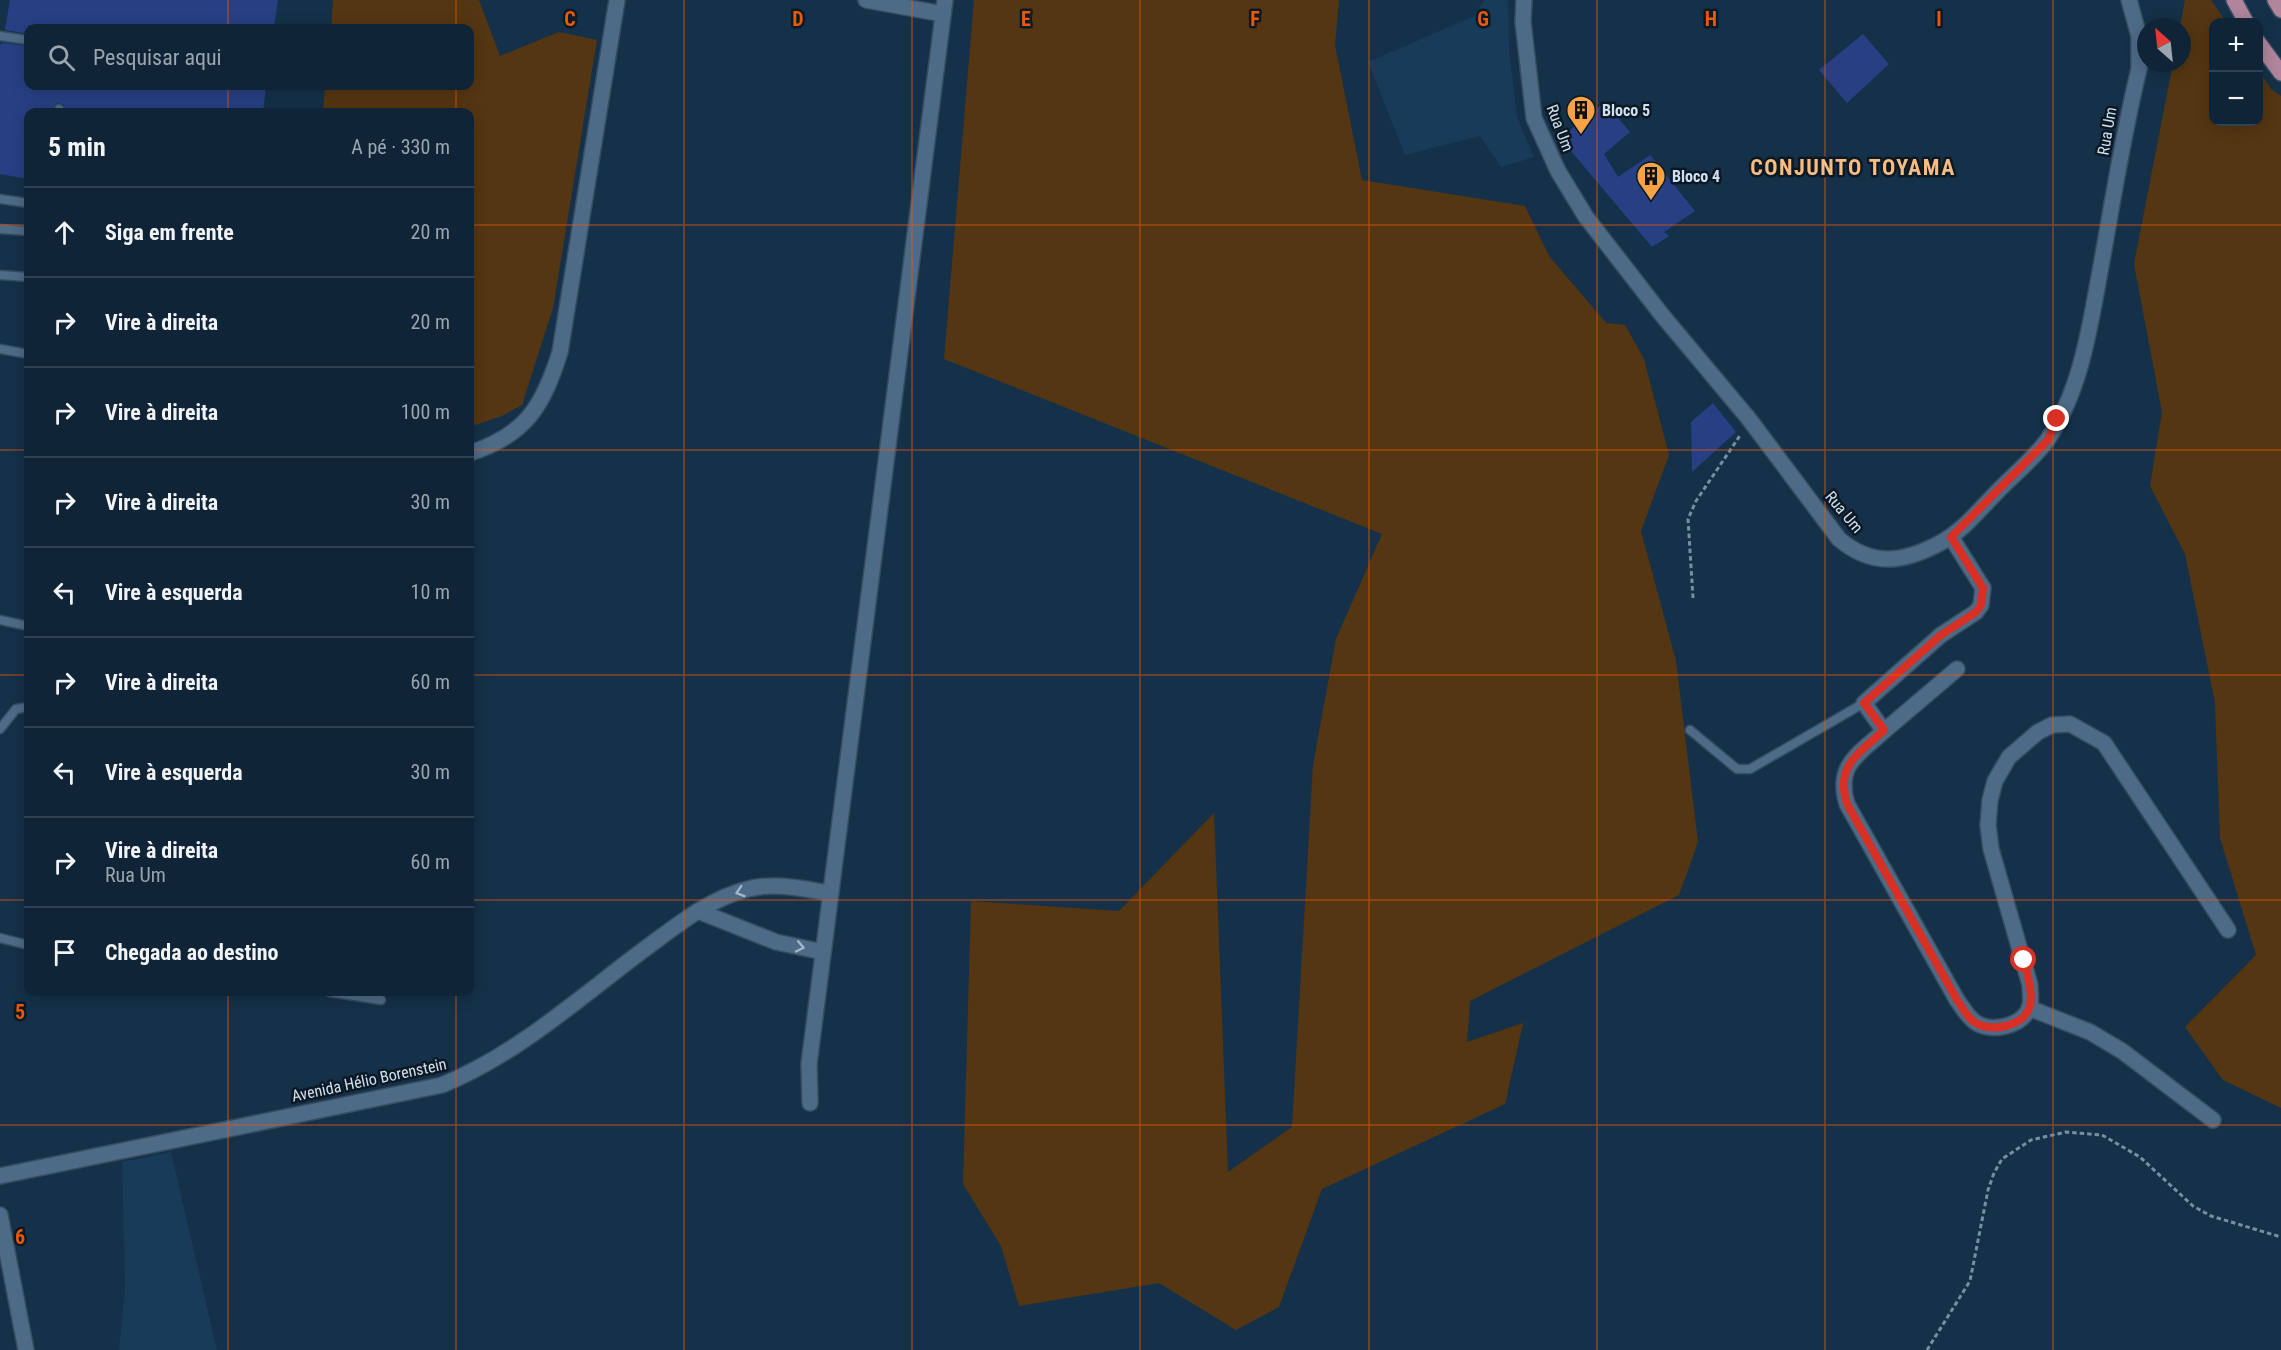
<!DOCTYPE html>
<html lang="pt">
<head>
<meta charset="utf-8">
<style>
  body { margin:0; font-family:"Roboto Condensed",sans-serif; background:#1d3142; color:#f1f3f6 }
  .controls { position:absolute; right:18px; top:18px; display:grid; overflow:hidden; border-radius:12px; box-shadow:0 3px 15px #0003 }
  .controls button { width:54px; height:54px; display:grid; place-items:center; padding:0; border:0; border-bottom:2px solid #2f4252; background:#0f2537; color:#f1f3f6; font:30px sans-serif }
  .compass { position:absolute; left:2137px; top:18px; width:54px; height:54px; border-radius:50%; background:#0f2537; box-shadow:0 3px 15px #0003; rotate:333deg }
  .stop { position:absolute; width:18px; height:18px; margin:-14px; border:4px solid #d93025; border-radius:50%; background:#fff }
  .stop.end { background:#d93025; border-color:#fff; box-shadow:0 2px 6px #0008 }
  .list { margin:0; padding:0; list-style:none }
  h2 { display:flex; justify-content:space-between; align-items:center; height:78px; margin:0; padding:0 24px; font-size:26px }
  h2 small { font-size:20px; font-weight:400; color:#9ba5ad }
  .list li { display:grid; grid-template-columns:39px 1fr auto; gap:18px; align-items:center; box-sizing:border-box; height:90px; padding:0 24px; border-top:2px solid #2f4252 }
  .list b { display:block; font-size:22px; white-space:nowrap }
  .list p { margin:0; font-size:20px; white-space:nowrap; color:#9ba5ad }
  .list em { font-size:20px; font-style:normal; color:#9ba5ad }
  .icon { flex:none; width:33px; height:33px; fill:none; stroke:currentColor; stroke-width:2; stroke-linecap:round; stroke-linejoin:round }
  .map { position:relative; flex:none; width:2281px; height:1350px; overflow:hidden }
  .search { position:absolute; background:#0f2537; box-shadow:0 3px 15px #0003; left:24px; top:24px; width:450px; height:66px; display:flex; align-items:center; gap:15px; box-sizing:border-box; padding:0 21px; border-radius:12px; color:#9ba5ad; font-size:22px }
  .panel { position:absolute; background:#0f2537; box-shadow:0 3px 15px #0003; left:24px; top:108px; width:450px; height:888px; border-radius:12px }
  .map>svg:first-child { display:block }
</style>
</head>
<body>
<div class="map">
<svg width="2281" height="1350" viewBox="0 0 2281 1350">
  <rect width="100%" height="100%" fill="#143149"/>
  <g fill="#173b58">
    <path d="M1484,0H1508L1509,50L1517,117L1534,157L1501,167L1480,136L1405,155L1368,62L1474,16Z"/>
    <path d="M171,1152L217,1350H119L125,1288L122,1162Z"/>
  </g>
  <g fill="#553612">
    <path d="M333,0H479L500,56L559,32L597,40L553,308L522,405L502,416L472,426L470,422V112H323L325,86H470V28H331Z"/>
    <path d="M974,0H1339L1335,45L1362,180L1525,206L1549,256L1606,323L1625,325L1644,359L1669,455L1641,531L1676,661L1698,842L1679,895L1470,1001L1467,1042L1523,1023L1505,1104L1322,1189L1279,1307L1236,1330L1159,1283L1019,1306L1001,1246L963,1184L971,901L1119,911L1214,813L1228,1172L1292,1127L1313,765L1336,639L1382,534L944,359Z"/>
    <path d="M2185,0H2211L2226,22H2214V122H2258L2259,71L2271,89L2281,96V1108L2223,1080L2185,1027L2256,955L2220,838L2215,703L2185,554L2150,486L2162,412L2134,264L2173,63H2182L2180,27Z"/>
  </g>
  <g fill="#274084">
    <path d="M10,0H278L274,28H49L28,25V34L5,30Z"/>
    <path d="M1863,34L1889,64L1847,103L1819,70Z"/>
    <path d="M3,43L28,46V86H266L263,112H65L64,105L57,103L52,112H28V179L0,174V45Z"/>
    <path d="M1605,102L1630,132L1604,154L1618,177L1650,155L1695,211L1664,232L1669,236L1652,247L1560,138Z"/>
    <path d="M1713,403L1736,432L1692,472L1691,422Z"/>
  </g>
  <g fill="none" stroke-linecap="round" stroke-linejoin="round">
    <g stroke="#364c60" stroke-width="11">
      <g id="lane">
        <path d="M0,36L28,40"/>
        <path d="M58,112L59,109"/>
        <path d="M0,199L28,203"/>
        <path d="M0,229L28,231"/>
        <path d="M0,275L28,277"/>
        <path d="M0,349L28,354"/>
        <path d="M0,620L28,626"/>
        <path d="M0,729L16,709L28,707"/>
        <path d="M1690,730L1737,769H1750L1864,703"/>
        <path d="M0,938L28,945"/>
        <path d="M329,992L381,1000"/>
      </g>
    </g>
    <g stroke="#364c60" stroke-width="18">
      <g id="street">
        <path d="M866,0L943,14"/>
        <path d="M1524,0L1523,22L1534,118L1558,171L1586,217L1662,315L1749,419L1839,539C1872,567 1903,563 1940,543C1963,531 1979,510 1997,492C2013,475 2035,458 2048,439C2082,388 2090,325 2101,266C2113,200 2123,134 2139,69V36L2129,0"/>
        <path d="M470,453C526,435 543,406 560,352L617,0"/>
        <path d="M1951,537L1983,588L1981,605L1976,612L1941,635L1864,703L1884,731C1859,754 1835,765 1847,804L1957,1000C1962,1007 1968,1017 1975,1022C1990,1033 2020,1027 2029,1009C2032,1002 2030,993 2030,985L1991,849L1988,825L1990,800L1995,781L2009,757L2038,732L2052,725L2070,724L2104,743L2228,930"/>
        <path d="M1884,731L1957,669"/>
        <path d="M698,911L776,942L823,952"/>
        <path d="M2029,1008L2090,1032L2122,1051L2213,1120"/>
        <path d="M810,1103L809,1064L945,0"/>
        <path d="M0,1176L442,1085C516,1055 578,999 642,951C675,927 708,899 748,889C775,882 803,889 830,893"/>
        <path d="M0,1215L26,1350"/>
      </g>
    </g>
    <g stroke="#364c60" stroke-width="18">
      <g id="primary">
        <path d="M2234,0L2246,22"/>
        <path d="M2275,0L2281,10"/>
        <path d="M2258,42L2281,73"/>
      </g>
    </g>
    <g stroke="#788fa3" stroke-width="3" stroke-dasharray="4.5 3" stroke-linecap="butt">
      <path d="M1693,598L1688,519L1696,501L1741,434"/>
      <path d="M1927,1350L1970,1281L1988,1190L1994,1173L2002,1159L2031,1140L2066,1132L2102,1135L2140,1157L2193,1206L2211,1216L2281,1237"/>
    </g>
    <use href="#lane" stroke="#4d6b87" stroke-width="8"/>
    <use href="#street" stroke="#4d6b87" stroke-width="15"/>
    <use href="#primary" stroke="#b1859c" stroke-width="15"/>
  </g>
  <defs><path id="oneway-chevron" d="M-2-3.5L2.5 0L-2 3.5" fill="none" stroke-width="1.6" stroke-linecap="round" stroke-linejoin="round" transform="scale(1.5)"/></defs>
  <g stroke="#a2b7cb">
    <use href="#oneway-chevron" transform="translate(740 892) rotate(162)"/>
    <use href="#oneway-chevron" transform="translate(800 947) rotate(12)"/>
  </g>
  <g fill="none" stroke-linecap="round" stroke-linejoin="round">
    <path stroke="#d93025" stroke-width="8" d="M2024,960C2027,974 2033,991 2030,1006C2024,1027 1990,1033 1974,1022C1967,1017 1962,1007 1957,1000L1847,804C1835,765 1859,754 1884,730L1864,703L1941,635L1976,612L1981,605L1983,588L1951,537L2048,440L2057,419"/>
  </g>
  <path fill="none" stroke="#e8590c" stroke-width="1.5" stroke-opacity="0.55" d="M228,0V28M456,0V28M684,0V1350M912,0V1350M1140,0V1350M1369,0V1350M1597,0V1350M1825,0V1350M2053,0V1350M228,86V112M456,86V112M0,225H28M470,225H2281M0,450H28M470,450H2281M0,675H28M470,675H2281M0,900H28M470,900H2281M228,992V1350M456,992V1350M0,1125H2281"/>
  <defs>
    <g id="building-pin" transform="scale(1.5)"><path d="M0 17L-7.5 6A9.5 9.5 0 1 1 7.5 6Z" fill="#f5a345" stroke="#0c1823"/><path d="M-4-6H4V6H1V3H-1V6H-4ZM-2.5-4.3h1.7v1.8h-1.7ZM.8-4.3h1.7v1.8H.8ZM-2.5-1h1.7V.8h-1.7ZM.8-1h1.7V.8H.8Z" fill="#111"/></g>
  </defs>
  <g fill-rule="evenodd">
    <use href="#building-pin" x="1581" y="110"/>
    <use href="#building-pin" x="1651" y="176"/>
  </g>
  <g text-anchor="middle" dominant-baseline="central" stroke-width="5" stroke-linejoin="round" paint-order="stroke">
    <g font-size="16" font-weight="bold" fill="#cfe0f0" stroke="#0c1823" text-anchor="start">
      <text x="1602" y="110">Bloco 5</text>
      <text x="1672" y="176">Bloco 4</text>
    </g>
    <g font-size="16" fill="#cfe0f0" stroke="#0c1823">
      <text transform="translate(1560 128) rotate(69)">Rua Um</text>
      <text transform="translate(2107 131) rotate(-80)">Rua Um</text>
      <text transform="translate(1844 512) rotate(50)">Rua Um</text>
      <text transform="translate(369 1080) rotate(-12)">Avenida Hélio Borenstein</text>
    </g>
    <g font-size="22" font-weight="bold" letter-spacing="1.5" fill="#f7bd82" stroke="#0c1823">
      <text x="1853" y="167">CONJUNTO TOYAMA</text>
    </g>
  </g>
  <g font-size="20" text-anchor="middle" font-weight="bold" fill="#e8590c" stroke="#0c1823" stroke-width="5" stroke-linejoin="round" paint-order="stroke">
    <text x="570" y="26">C</text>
    <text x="798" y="26">D</text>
    <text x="1026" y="26">E</text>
    <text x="1255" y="26">F</text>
    <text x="1483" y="26">G</text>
    <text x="1711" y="26">H</text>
    <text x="1939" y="26">I</text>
    <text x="20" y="1019">5</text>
    <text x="20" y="1244">6</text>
  </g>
</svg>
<div class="controls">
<button>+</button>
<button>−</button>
</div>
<svg class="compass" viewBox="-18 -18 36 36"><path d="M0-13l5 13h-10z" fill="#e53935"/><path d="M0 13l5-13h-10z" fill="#9ba5ad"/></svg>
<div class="stop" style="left:2024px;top:960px"></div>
<div class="stop end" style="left:2057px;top:419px"></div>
<div class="search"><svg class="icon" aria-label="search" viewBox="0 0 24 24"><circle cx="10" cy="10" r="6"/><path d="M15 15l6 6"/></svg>Pesquisar aqui</div>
<section class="panel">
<h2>5 min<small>A pé · 330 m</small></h2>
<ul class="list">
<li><svg class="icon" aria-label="ahead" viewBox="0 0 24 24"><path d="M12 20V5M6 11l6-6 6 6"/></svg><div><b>Siga em frente</b></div><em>20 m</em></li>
<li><svg class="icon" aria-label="right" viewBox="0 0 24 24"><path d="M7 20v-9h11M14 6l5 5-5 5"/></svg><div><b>Vire à direita</b></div><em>20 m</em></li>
<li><svg class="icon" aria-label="right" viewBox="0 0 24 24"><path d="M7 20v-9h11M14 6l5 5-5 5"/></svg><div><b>Vire à direita</b></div><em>100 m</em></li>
<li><svg class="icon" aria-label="right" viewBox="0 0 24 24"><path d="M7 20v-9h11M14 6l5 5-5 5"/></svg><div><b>Vire à direita</b></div><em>30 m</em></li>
<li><svg class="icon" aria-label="left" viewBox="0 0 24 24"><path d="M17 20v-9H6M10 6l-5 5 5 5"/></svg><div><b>Vire à esquerda</b></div><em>10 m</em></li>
<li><svg class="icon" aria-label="right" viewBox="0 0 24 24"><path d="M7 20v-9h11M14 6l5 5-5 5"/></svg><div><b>Vire à direita</b></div><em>60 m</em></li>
<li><svg class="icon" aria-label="left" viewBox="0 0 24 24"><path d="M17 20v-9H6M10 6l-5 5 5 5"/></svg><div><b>Vire à esquerda</b></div><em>30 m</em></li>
<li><svg class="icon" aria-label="right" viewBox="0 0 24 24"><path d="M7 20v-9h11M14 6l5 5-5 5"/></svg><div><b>Vire à direita</b><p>Rua Um</p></div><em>60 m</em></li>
<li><svg class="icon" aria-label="arrive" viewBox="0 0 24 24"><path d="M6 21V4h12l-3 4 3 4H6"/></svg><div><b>Chegada ao destino</b></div></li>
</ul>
</section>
</div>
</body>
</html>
